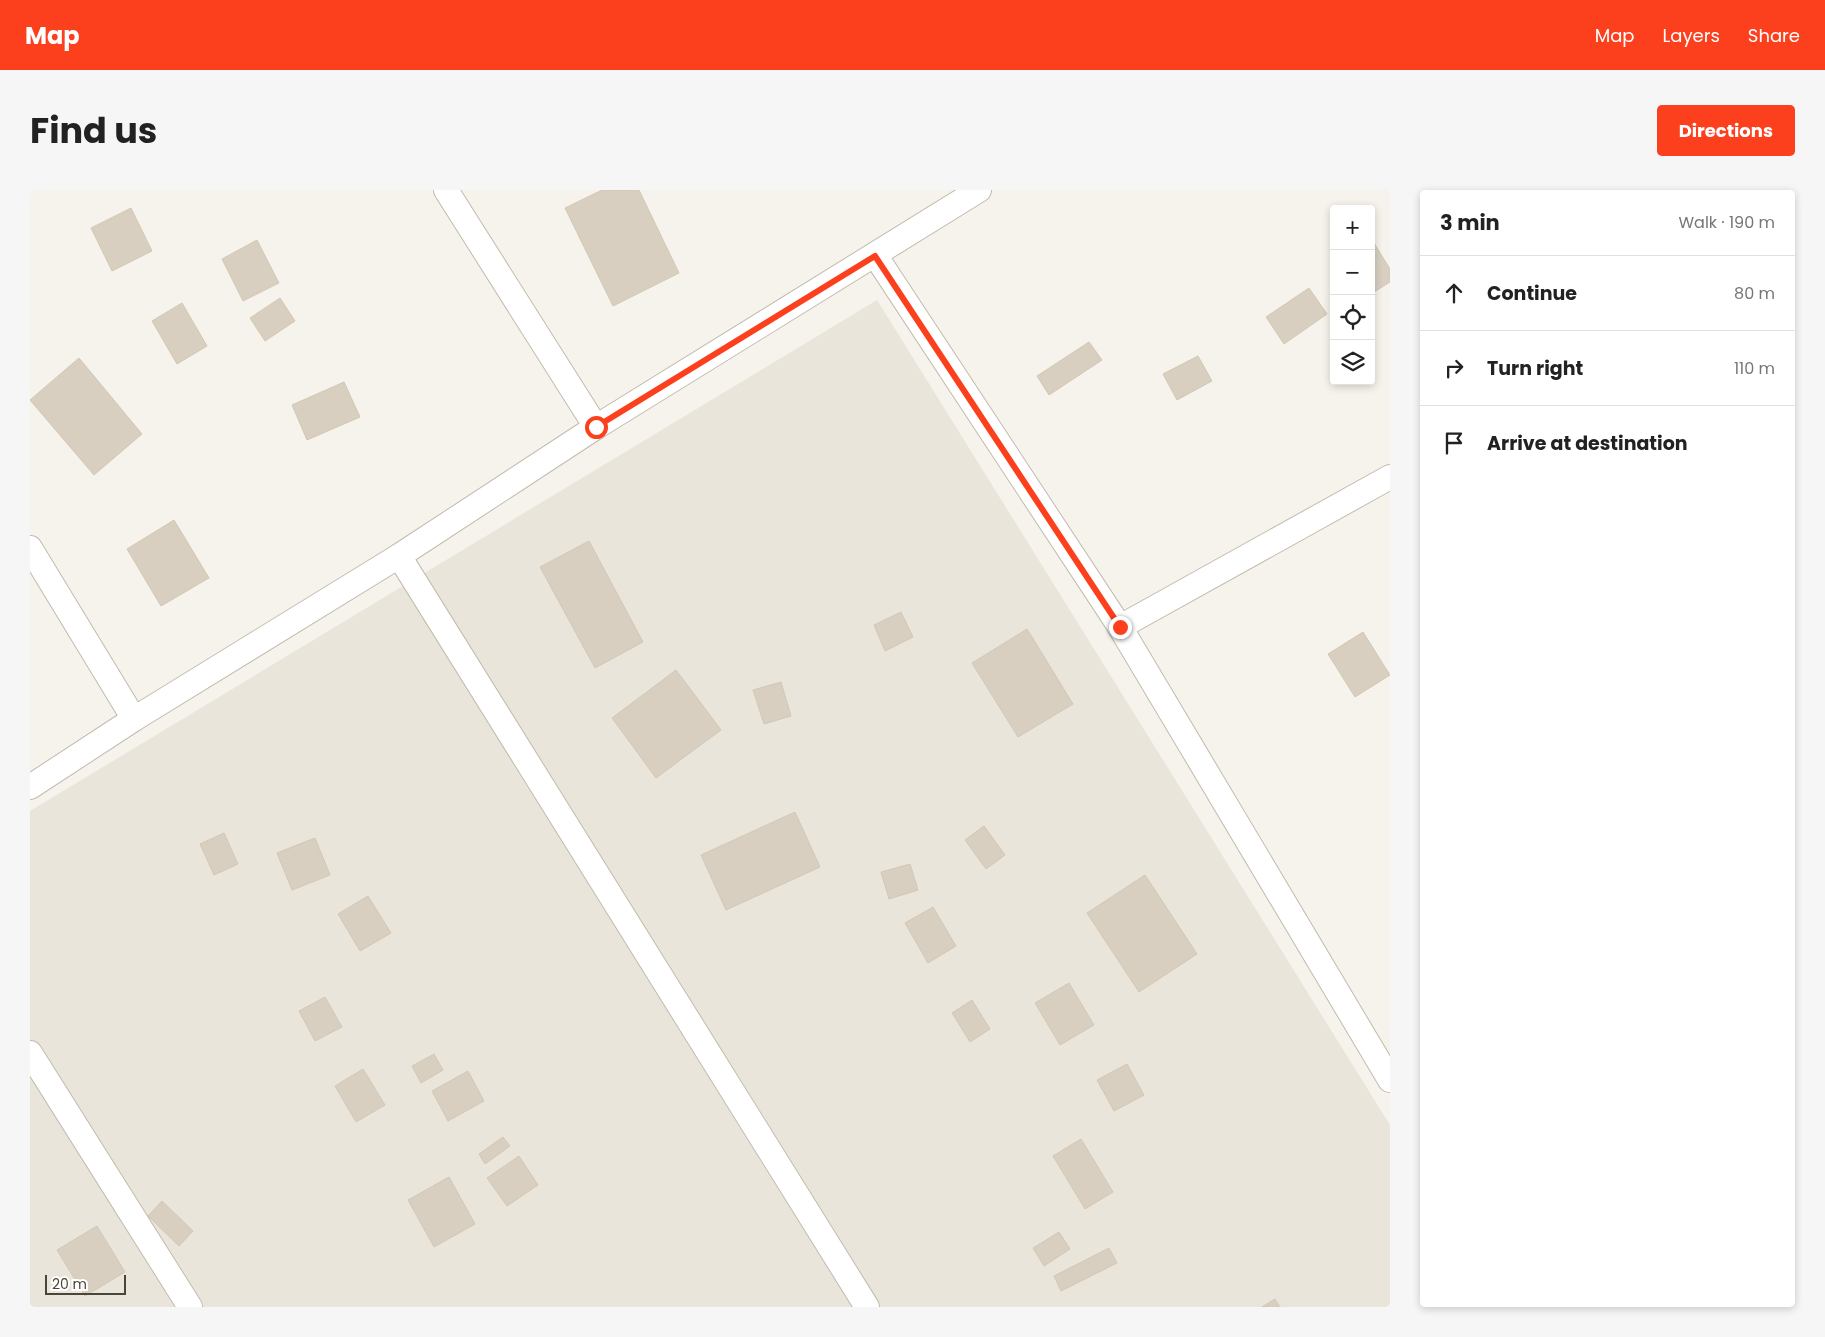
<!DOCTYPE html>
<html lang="en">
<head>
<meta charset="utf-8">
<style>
  body { margin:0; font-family:Poppins,sans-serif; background:#f6f6f6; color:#222 }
  .controls { position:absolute; right:15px; top:15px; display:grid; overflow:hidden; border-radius:5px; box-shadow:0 2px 8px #0003 }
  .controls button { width:45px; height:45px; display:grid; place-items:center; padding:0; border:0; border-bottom:1px solid #e0e0e0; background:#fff; color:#222; font:25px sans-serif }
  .scale { position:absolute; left:15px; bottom:12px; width:81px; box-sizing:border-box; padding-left:5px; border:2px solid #4b4439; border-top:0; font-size:14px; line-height:18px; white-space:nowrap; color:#4b4439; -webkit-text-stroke:4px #fff; paint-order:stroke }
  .stop { position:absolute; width:15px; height:15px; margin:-11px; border:4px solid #fc3f1d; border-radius:50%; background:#fff }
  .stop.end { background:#fc3f1d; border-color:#fff; box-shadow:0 1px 5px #0008 }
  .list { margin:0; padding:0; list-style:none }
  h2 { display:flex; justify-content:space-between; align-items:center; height:65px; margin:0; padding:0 20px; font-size:21px }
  h2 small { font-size:16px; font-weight:400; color:#767676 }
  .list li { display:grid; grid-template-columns:32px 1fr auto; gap:15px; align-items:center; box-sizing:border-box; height:75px; padding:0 20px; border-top:1px solid #e0e0e0 }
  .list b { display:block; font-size:19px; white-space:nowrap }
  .list em { font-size:16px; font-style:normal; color:#767676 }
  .icon { flex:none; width:28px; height:28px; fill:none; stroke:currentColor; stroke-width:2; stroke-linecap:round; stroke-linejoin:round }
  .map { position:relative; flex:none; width:1360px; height:1117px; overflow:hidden; border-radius:5px }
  header { display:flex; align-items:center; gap:30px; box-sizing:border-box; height:70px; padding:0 25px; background:#fc3f1d; color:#fff }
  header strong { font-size:24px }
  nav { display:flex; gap:28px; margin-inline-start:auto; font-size:18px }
  .intro { display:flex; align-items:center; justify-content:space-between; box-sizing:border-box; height:120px; padding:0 30px }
  h1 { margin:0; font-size:35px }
  .button { padding:12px 22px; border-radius:5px; background:#fc3f1d; color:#fff; font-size:18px; font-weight:700 }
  main { display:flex; gap:30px; padding:0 30px }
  aside { flex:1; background:#fff; border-radius:5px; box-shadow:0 2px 8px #0003 }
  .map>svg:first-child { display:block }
</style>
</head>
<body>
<header>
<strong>Map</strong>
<nav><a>Map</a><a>Layers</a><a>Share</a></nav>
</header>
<div class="intro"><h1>Find us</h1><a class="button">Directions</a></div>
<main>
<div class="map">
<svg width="1360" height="1117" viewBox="0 0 1360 1117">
  <rect width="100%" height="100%" fill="#f6f3ec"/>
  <path fill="#eae5da" d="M847,110L1360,935V1117H0V621Z"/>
  <g fill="#d8cfc1" stroke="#d3c7b4">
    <path d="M572,0H609L649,83L583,116L535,18Z"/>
    <path d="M101,18L122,61L82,81L61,38Z"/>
    <path d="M227,50L249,93L213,111L192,69Z"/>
    <path d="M1344,53L1360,79V92L1341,104V54Z"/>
    <path d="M1279,98L1297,124L1254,154L1236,127Z"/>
    <path d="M250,108L265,131L235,151L220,128Z"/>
    <path d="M152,113L177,156L147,174L122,131Z"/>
    <path d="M1059,152L1072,170L1019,205L1007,186Z"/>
    <path d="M1168,166L1182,191L1147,210L1133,184Z"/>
    <path d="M49,168L112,244L64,285L0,210Z"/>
    <path d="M314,192L330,227L277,250L262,215Z"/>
    <path d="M144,330L179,388L131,416L97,359Z"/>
    <path d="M559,351L613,452L565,478L510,377Z"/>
    <path d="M871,422L883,447L855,461L844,435Z"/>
    <path d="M997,439L1043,514L988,547L942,473Z"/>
    <path d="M1333,442L1360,485L1325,507L1298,464Z"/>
    <path d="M646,480L691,540L626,588L582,528Z"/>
    <path d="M751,492L761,526L734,534L723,500Z"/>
    <path d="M765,622L790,677L696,720L671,665Z"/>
    <path d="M954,636L975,665L956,679L935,650Z"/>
    <path d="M194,643L208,674L184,685L170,654Z"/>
    <path d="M285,648L300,685L262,700L247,663Z"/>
    <path d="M880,674L888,700L859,709L851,682Z"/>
    <path d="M1115,685L1167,764L1109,802L1057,723Z"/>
    <path d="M338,706L361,743L330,761L308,724Z"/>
    <path d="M903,717L926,756L898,773L875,733Z"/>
    <path d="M1039,793L1064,835L1030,855L1005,813Z"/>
    <path d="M295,807L312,837L285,851L269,821Z"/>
    <path d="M942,810L960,839L940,852L922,823Z"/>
    <path d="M404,864L413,880L391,893L382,876Z"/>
    <path d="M1097,874L1114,905L1084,921L1067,890Z"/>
    <path d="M333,879L355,915L326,932L305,896Z"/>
    <path d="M438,881L454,911L418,931L402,901Z"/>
    <path d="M473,947L480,956L455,974L449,964Z"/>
    <path d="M1051,949L1083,1002L1055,1019L1023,966Z"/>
    <path d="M489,966L508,995L477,1016L457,988Z"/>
    <path d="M419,987L445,1034L404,1057L378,1010Z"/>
    <path d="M132,1011L163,1041L149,1056L118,1026Z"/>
    <path d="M67,1036L95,1082L55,1106L27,1060Z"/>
    <path d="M1029,1042L1040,1059L1014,1076L1003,1058Z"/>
    <path d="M1079,1058L1087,1073L1031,1101L1024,1086Z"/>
    <path d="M1245,1109L1250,1117H1232Z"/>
  </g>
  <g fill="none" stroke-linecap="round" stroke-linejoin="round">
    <g stroke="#c2bbae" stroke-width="26">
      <g id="street">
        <path d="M416,0L566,237"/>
        <path d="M845,65L1090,437L1360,890"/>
        <path d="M0,358L104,529"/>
        <path d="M369,366L837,1117"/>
        <path d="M1090,437L1360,287"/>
        <path d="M0,597L104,529L369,366L566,237L949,0"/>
        <path d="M0,863L160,1117"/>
      </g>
    </g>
    <use href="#street" stroke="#fff" stroke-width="24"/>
  </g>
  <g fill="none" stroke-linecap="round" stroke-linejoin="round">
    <path stroke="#fc3f1d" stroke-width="6" d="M566,237L845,66L1090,437"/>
  </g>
</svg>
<div class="controls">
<button>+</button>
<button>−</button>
<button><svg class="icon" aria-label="locate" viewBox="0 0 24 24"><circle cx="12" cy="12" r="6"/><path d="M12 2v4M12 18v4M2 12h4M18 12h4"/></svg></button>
<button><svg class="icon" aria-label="layers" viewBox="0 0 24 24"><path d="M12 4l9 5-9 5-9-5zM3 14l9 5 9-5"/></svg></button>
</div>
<div class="scale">20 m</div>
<div class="stop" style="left:566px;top:237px"></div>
<div class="stop end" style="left:1090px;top:437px"></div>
</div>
<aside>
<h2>3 min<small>Walk · 190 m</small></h2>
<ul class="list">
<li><svg class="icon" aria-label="ahead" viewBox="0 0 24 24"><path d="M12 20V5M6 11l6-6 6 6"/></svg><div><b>Continue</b></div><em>80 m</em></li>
<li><svg class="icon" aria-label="right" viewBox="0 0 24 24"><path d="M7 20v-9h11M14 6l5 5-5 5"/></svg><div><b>Turn right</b></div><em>110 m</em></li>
<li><svg class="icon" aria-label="arrive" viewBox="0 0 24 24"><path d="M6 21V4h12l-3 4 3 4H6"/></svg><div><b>Arrive at destination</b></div></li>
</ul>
</aside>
</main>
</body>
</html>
